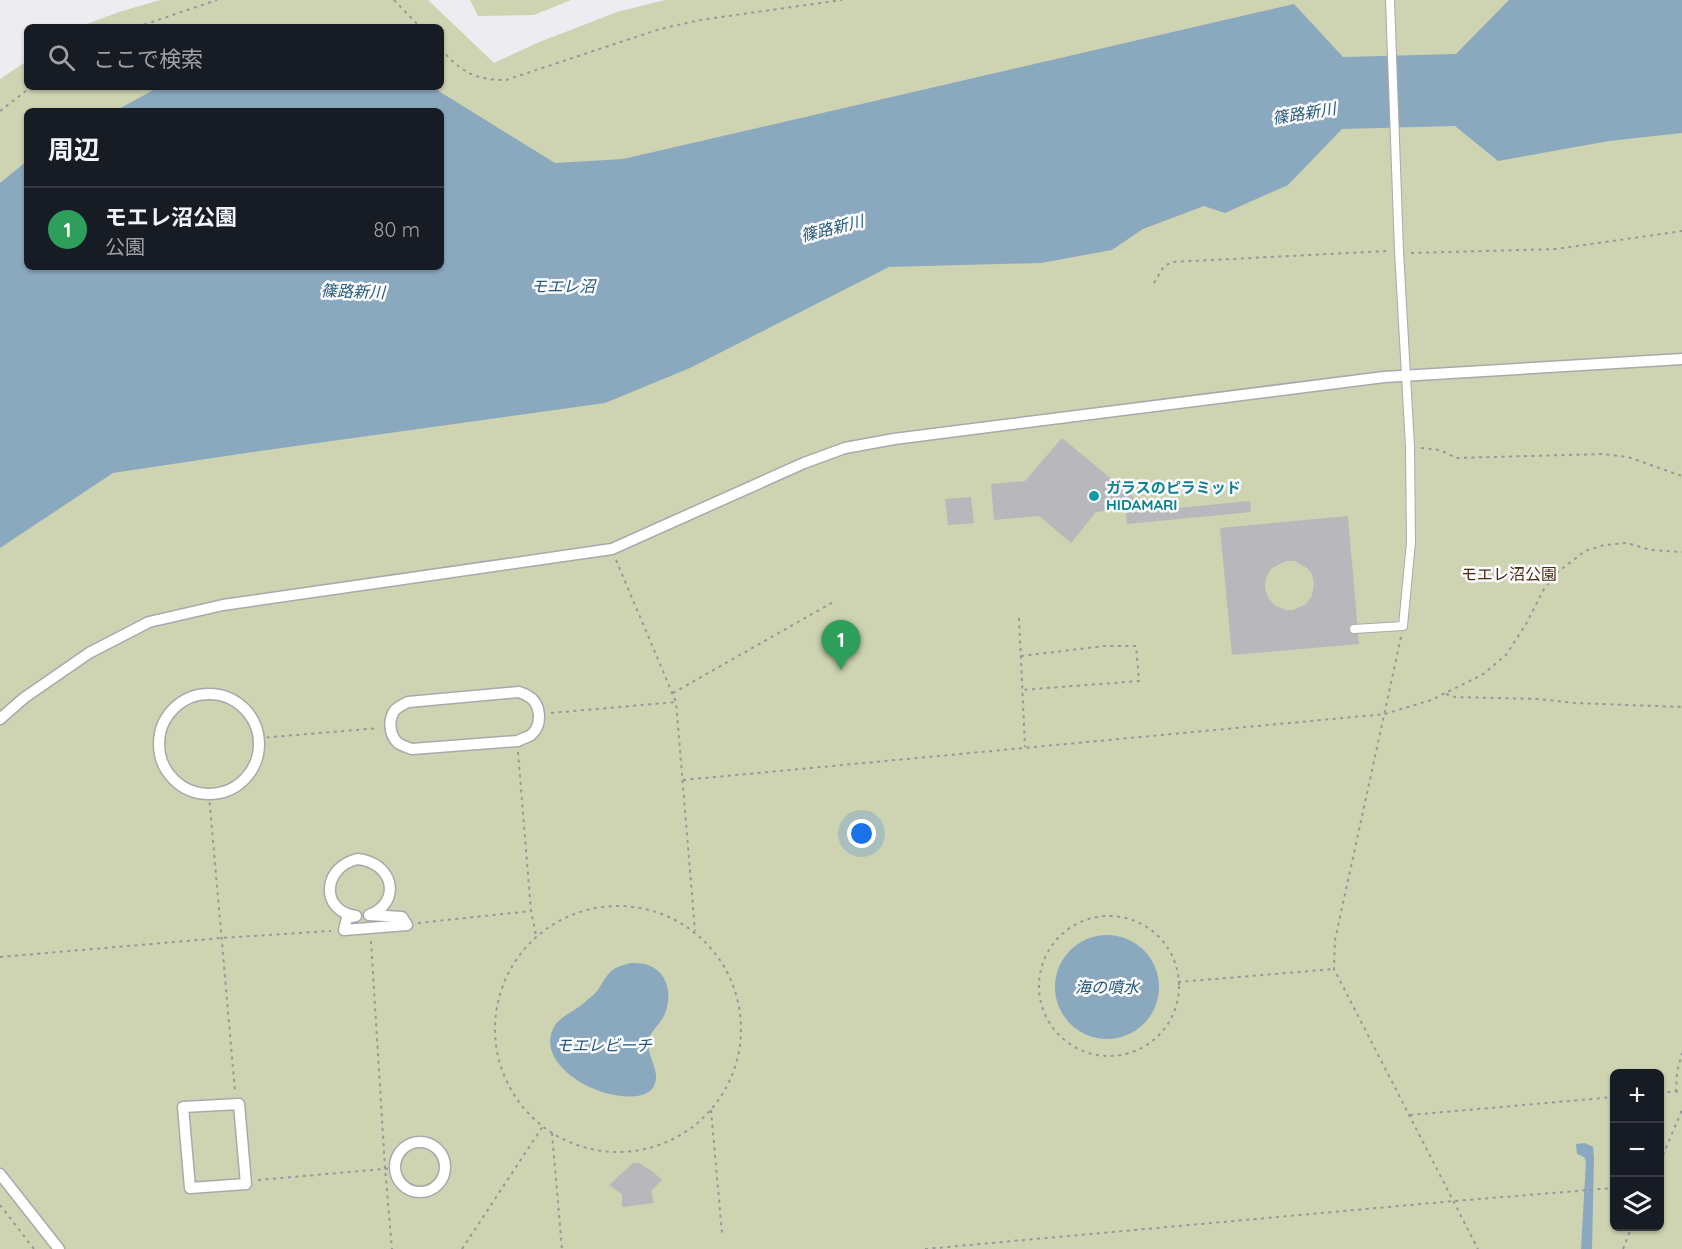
<!DOCTYPE html>
<html lang="ja">
<head>
<meta charset="utf-8">
<style>
  body { margin:0; font-family:Quicksand,"Noto Sans JP",sans-serif; background:#242831; color:#f1f3f6 }
  .controls { position:absolute; right:18px; bottom:18px; display:grid; overflow:hidden; border-radius:9px; box-shadow:0 2px 4px #0004 }
  .controls button { width:54px; height:54px; display:grid; place-items:center; padding:0; border:0; border-bottom:2px solid #363941; background:#171b24; color:#f1f3f6; font:30px sans-serif }
  .you { position:absolute; left:862px; top:834px; width:21px; height:21px; margin:-15px; border:4px solid #fff; border-radius:50%; background:#1a73e8; box-shadow:0 0 0 9px #1a73e833 }
  .badge { display:grid; place-items:center; width:39px; height:39px; border-radius:50%; background:#1a73e8; color:#fff; font-size:20px; font-weight:700 }
  .pin { position:absolute; translate:-50% -50px; filter:drop-shadow(0 2px 3px #0008) }
  .pin::after { content:''; position:absolute; top:32px; width:21px; height:18px; background:inherit; clip-path:polygon(0 0,100% 0,50% 100%) }
  .list { margin:0; padding:0; list-style:none }
  h2 { display:flex; justify-content:space-between; align-items:center; height:78px; margin:0; padding:0 24px; font-size:26px }
  h2 small { font-size:20px; font-weight:400; color:#9ea1a6 }
  .list li { display:grid; grid-template-columns:39px 1fr auto; gap:18px; align-items:center; box-sizing:border-box; height:84px; padding:0 24px; border-top:2px solid #363941 }
  .list b { display:block; font-size:22px; white-space:nowrap }
  .list p { margin:0; font-size:20px; white-space:nowrap; color:#9ea1a6 }
  .list em { font-size:20px; font-style:normal; color:#9ea1a6 }
  .icon { flex:none; width:33px; height:33px; fill:none; stroke:currentColor; stroke-width:2; stroke-linecap:round; stroke-linejoin:round }
  .map { position:relative; flex:none; width:1682px; height:1249px; overflow:hidden }
  .search { position:absolute; background:#171b24; box-shadow:0 2px 4px #0004; left:24px; top:24px; width:420px; height:66px; display:flex; align-items:center; gap:15px; box-sizing:border-box; padding:0 21px; border-radius:9px; color:#9ea1a6; font-size:22px }
  .panel { position:absolute; background:#171b24; box-shadow:0 2px 4px #0004; left:24px; top:108px; width:420px; height:162px; border-radius:9px }
  .map>svg:first-child { display:block }
</style>
</head>
<body>
<div class="map">
<svg width="1682" height="1249" viewBox="0 0 1682 1249">
  <rect width="100%" height="100%" fill="#ededf1"/>
  <g fill="#ced3b2" fill-rule="evenodd">
    <path d="M160,0H428L494,63L537,43L617,12L665,0H1682V1249H0V79L27,61V87H441V27H79L119,12ZM27,111H441V267H27ZM1614,1074H1660V1226H1614Z"/>
    <path d="M470,0H571L534,15L478,16Z"/>
  </g>
  <g fill="#8ba9be">
    <path d="M1509,0H1682V133L1609,141L1498,161L1455,126L1342,129L1288,185L1225,213L1204,206L1143,229L1112,250L1041,263L889,267L690,368L605,403L260,451L113,473L0,548V183L27,161V267H441V111H115L159,87H428L437,90L555,163L623,159L1294,4L1343,57L1456,54Z"/>
    <circle cx="1107" cy="987" r="52"/>
    <path d="M631,963C635,963 640,963 645,964C669,971 673,996 664,1016C660,1024 651,1031 649,1039C646,1052 655,1063 656,1075C658,1107 608,1096 592,1088C569,1078 538,1053 555,1025C561,1016 579,1009 587,1000C591,997 595,994 597,991C604,982 607,971 618,967C622,965 627,964 631,963Z"/>
    <path d="M1585,1143L1593,1147L1594,1157L1592,1249H1581L1586,1161L1584,1157L1577,1154L1576,1144Z"/>
  </g>
  <g fill="#b8b7bb" fill-rule="evenodd">
    <path d="M1062,438L1145,507L1096,512L1071,543L1039,516L994,520L991,484L1025,481Z"/>
    <path d="M971,497L974,523L948,525L945,499Z"/>
    <path d="M1250,501L1251,512L1127,524L1126,513Z"/>
    <path d="M1348,516L1359,644L1232,655L1220,528ZM1286,561H1294L1307,568L1312,574L1314,583L1312,596L1306,604L1293,610H1286L1276,606L1268,598L1265,588L1266,577L1272,568Z"/>
    <path d="M633,1163H639L652,1171L662,1180L651,1191L654,1203L622,1207V1194L609,1185Z"/>
  </g>
  <g fill="none" stroke-linecap="round" stroke-linejoin="round">
    <g stroke="#a9a9ac" stroke-width="10">
      <path id="service" d="M1354,629L1403,626L1411,542L1410,447L1399,251L1390,0"/>
    </g>
    <g stroke="#a9a9ac" stroke-width="13">
      <g id="pedestrian">
        <path d="M519,692C522,693 525,694 528,696C541,703 543,725 531,735C528,737 521,739 518,741L412,749C407,747 402,746 398,743C389,735 388,719 395,710C398,707 404,704 408,702Z"/>
        <circle cx="209" cy="744" r="50"/>
        <path d="M0,719L24,698L89,653L149,622L223,605L612,549L804,463L845,448L894,439L1384,377L1682,359"/>
        <path d="M357,859C393,862 403,902 369,915L402,917L407,925L344,930L347,918L356,916C320,911 322,868 357,859Z"/>
        <path d="M239,1104L246,1184L190,1188L183,1107Z"/>
        <circle cx="420" cy="1167" r="25"/>
        <path d="M0,1174L59,1249"/>
      </g>
    </g>
    <g stroke="#98989b" stroke-width="2" stroke-dasharray="3 4.5" stroke-linecap="butt">
      <path d="M394,0L420,27"/>
      <path d="M137,27L217,0"/>
      <path d="M441,49C461,72 475,80 506,80L660,29L700,20L842,0"/>
      <path d="M0,111L31,87"/>
      <path d="M1411,253L1556,249L1682,231"/>
      <path d="M1154,283L1164,266L1173,262L1387,251"/>
      <path d="M1421,448L1440,450L1456,458L1603,454L1628,457L1682,476"/>
      <path d="M616,560L676,702L695,931"/>
      <path d="M1019,618L1025,747"/>
      <path d="M1401,637L1335,940L1334,969L1478,1249"/>
      <path d="M1021,656L1104,646H1136L1139,681L1021,690"/>
      <path d="M673,693L835,601"/>
      <path d="M1446,694L1455,697L1539,699L1575,703L1682,707"/>
      <path d="M551,713L676,702"/>
      <path d="M259,738L379,728"/>
      <path d="M518,752L531,911L536,935"/>
      <path d="M683,780L1385,714L1431,700L1482,675L1506,655L1526,624L1544,589L1559,571L1585,551L1604,545L1627,543L1651,550L1682,552"/>
      <path d="M209,795L235,1091"/>
      <circle cx="618" cy="1029" r="123"/>
      <circle cx="1109" cy="986" r="70"/>
      <path d="M418,923L531,911"/>
      <path d="M371,941L385,1168L392,1249"/>
      <path d="M0,957L221,938L331,931"/>
      <path d="M1178,982L1334,969"/>
      <path d="M1676,1092L1677,1072L1682,1053"/>
      <path d="M1660,1093L1682,1091"/>
      <path d="M711,1110L722,1233"/>
      <path d="M1410,1115L1614,1097"/>
      <path d="M552,1133L562,1249"/>
      <path d="M1660,1162L1682,1110"/>
      <path d="M258,1180L395,1168"/>
      <path d="M0,1205L34,1249"/>
      <path d="M462,1249L543,1126"/>
      <path d="M925,1249L1454,1201L1614,1188"/>
      <path d="M1623,1249L1632,1226"/>
    </g>
    <use href="#service" stroke="#fff" stroke-width="8"/>
    <use href="#pedestrian" stroke="#fff" stroke-width="10"/>
  </g>
  <circle fill="#0f9aa8" stroke="#fbfbfe" stroke-width="2" cx="1094" cy="496" r="6"/>
  <g text-anchor="middle" dominant-baseline="central" stroke-width="5" stroke-linejoin="round" paint-order="stroke">
    <g font-size="15" font-weight="bold" fill="#0d838f" stroke="#fbfbfe" text-anchor="start">
      <text x="1106" y="487">ガラスのピラミッド<tspan x="1106" dy="17">HIDAMARI</tspan></text>
    </g>
    <g font-size="16" font-style="italic" fill="#265878" stroke="#fbfbfe">
      <text transform="translate(1304 113) rotate(-9)">篠路新川</text>
      <text transform="translate(832 228) rotate(-14)">篠路新川</text>
      <text x="563" y="286">モエレ沼</text>
      <text transform="translate(353 291) rotate(2)">篠路新川</text>
      <text x="1107" y="987">海の噴水</text>
      <text x="604" y="1045">モエレビーチ</text>
    </g>
    <g font-size="16" fill="#482c0e" stroke="#fbfbfe">
      <text x="1509" y="574">モエレ沼公園</text>
    </g>
  </g>
</svg>
<div class="controls">
<button>+</button>
<button>−</button>
<button><svg class="icon" aria-label="layers" viewBox="0 0 24 24"><path d="M12 4l9 5-9 5-9-5zM3 14l9 5 9-5"/></svg></button>
</div>
<div class="you"></div>
<div class="pin badge" style="left:841px;top:670px;background:#2e9e5b">1</div>
<div class="search"><svg class="icon" aria-label="search" viewBox="0 0 24 24"><circle cx="10" cy="10" r="6"/><path d="M15 15l6 6"/></svg>ここで検索</div>
<section class="panel">
<h2>周辺<small></small></h2>
<ul class="list">
<li><span class="badge" style="background:#2e9e5b">1</span><div><b>モエレ沼公園</b><p>公園</p></div><em>80 m</em></li>
</ul>
</section>
</div>
</body>
</html>
